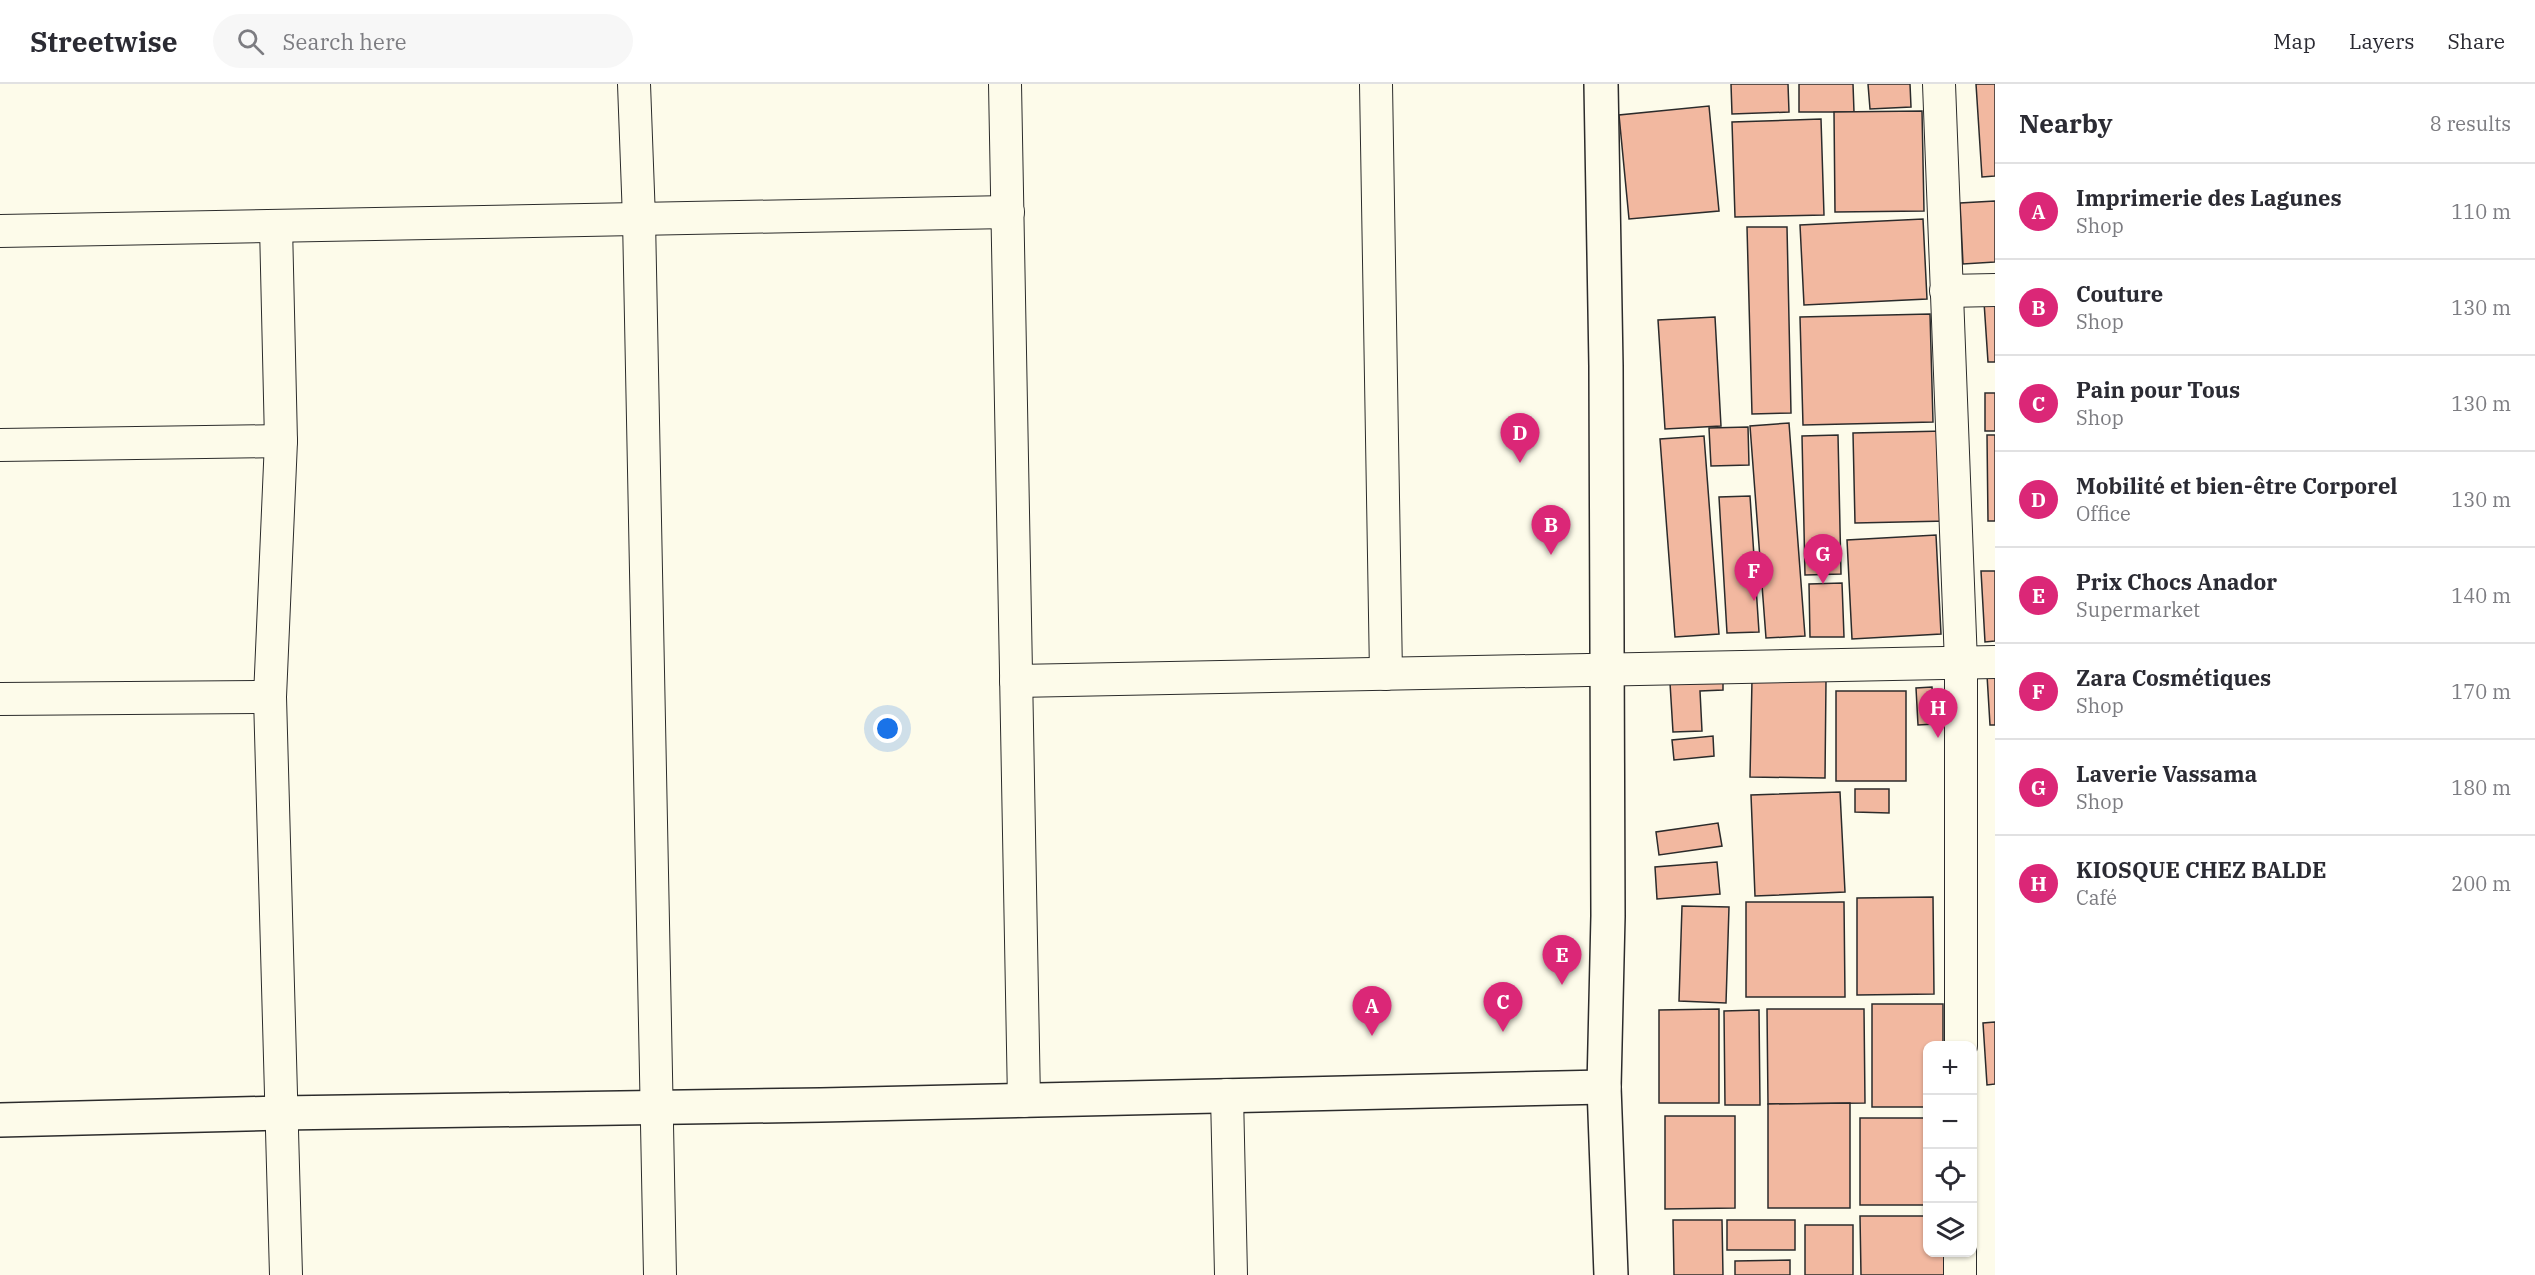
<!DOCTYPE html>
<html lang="en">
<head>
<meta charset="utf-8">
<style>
  body { margin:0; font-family:"IBM Plex Serif",serif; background:#f7f7f7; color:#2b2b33 }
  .controls { position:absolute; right:18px; bottom:18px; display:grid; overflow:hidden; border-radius:12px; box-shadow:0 2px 4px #0004 }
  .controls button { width:54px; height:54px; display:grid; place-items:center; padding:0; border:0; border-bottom:2px solid #e1e1e2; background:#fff; color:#2b2b33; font:30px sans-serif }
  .you { position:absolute; left:888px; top:645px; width:21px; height:21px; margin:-15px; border:4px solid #fff; border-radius:50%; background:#1a73e8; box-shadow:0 0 0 9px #1a73e833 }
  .badge { display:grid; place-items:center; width:39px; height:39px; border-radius:50%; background:#db2777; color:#fff; font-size:20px; font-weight:700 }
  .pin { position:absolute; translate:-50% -50px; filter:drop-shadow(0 2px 3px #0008) }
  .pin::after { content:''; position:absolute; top:32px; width:21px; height:18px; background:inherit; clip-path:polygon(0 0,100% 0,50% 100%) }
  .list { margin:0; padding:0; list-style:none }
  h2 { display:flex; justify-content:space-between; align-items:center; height:78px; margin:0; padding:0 24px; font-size:26px }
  h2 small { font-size:20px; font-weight:400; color:#7c7c81 }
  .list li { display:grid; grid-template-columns:39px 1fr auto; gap:18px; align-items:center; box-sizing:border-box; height:96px; padding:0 24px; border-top:2px solid #e1e1e2 }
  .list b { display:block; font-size:22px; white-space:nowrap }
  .list p { margin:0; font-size:20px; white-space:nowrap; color:#7c7c81 }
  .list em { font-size:20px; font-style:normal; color:#7c7c81 }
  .icon { flex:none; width:33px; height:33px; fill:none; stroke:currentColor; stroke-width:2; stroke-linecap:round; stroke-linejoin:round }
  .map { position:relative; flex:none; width:1995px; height:1191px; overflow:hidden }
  header { display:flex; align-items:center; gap:36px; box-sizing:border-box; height:84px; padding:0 30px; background:#fff; border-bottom:2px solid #e1e1e2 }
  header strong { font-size:28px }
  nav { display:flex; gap:33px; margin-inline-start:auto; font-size:21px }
  .search { width:420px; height:54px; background:#f7f7f7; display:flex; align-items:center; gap:15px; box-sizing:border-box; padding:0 21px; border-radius:33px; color:#7c7c81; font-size:22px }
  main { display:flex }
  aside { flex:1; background:#fff }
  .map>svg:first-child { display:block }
</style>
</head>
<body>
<header>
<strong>Streetwise</strong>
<div class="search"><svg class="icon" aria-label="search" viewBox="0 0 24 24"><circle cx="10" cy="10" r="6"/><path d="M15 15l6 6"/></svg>Search here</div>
<nav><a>Map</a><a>Layers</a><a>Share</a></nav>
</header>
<main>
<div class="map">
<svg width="1995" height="1191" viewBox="0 0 1995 1191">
  <rect width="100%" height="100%" fill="#fdfbea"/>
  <g fill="#f2b8a0" stroke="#2b2b2b" stroke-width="1.5">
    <path d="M1731,0H1788L1789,28L1732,30Z"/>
    <path d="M1799,0H1853L1854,28H1799Z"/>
    <path d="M1868,0H1910L1911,23L1870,25Z"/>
    <path d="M1976,0H1995V92L1982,93Z"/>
    <path d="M1709,22L1719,127L1629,135L1619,31Z"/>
    <path d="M1922,27L1924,127L1835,128L1834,28Z"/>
    <path d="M1821,35L1824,131L1735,133L1732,38Z"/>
    <path d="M1995,117V178L1963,180L1960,119Z"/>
    <path d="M1923,135L1927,215L1804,221L1800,141Z"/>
    <path d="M1747,143H1787L1791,329L1752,330Z"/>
    <path d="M1995,217V278H1988L1984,218Z"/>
    <path d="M1930,230L1933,338L1803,341L1800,233Z"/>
    <path d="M1715,233L1721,342L1665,345L1658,236Z"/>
    <rect x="1985" y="309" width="10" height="38"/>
    <path d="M1789,339L1805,552L1766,554L1750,342Z"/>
    <path d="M1748,343L1749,381L1711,382L1709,344Z"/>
    <path d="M1945,347L1947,437L1855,439L1853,349Z"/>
    <path d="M1838,351L1841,490L1805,491L1802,352Z"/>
    <path d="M1987,351H1995V437H1988Z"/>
    <path d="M1704,352L1719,550L1675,553L1660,355Z"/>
    <path d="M1750,412L1759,548L1727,549L1719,413Z"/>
    <path d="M1936,451L1941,550L1852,555L1847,456Z"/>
    <path d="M1981,487H1995V557L1985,558Z"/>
    <path d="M1842,499L1844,553H1810L1809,500Z"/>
    <path d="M1987,591H1995V641H1990Z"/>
    <path d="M1723,593V606L1700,607L1702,647L1673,648L1670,599Z"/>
    <path d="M1752,596L1826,597L1825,694L1750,693Z"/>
    <path d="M1932,603L1935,640L1918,641L1916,604Z"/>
    <rect x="1836" y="607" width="70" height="90"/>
    <path d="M1713,652L1714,672L1674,676L1672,656Z"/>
    <path d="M1855,705H1889V729L1855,728Z"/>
    <path d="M1840,708L1845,808L1755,812L1751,711Z"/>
    <path d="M1718,739L1722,762L1659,771L1656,748Z"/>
    <path d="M1717,778L1720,810L1657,815L1655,783Z"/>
    <path d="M1933,813L1934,910L1857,911V814Z"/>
    <path d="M1746,818H1844L1845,913H1746Z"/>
    <path d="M1682,822L1729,823L1726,919L1679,917Z"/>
    <path d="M1872,920H1943V962H1928V1023H1872Z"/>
    <path d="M1719,925V1019H1659V926Z"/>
    <path d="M1767,925H1864L1865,1019L1768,1020Z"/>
    <path d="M1759,926L1760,1021H1725L1724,927Z"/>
    <path d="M1995,938V1000L1987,1001L1983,939Z"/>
    <path d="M1850,1019V1124H1768V1020Z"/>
    <path d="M1665,1032H1735V1124L1665,1125Z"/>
    <rect x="1860" y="1034" width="68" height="87"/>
    <path d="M1860,1132H1928V1168H1952V1191H1861Z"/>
    <path d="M1673,1136H1722L1723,1191H1674Z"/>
    <rect x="1727" y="1136" width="68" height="30"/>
    <rect x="1805" y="1141" width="48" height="50"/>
    <path d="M1790,1176V1191H1735V1177Z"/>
  </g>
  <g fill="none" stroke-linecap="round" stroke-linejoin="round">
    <g stroke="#2b2b2b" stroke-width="34">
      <g id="minor">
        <path d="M634,0L639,135L660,1191"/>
        <path d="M1005,0L1024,1017"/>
        <path d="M1376,0L1386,590"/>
        <path d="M1939,0L1961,579V962"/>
        <path d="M276,142L281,357L270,613L286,1191"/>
        <path d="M0,147L1008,128"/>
        <path d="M1946,207L1995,206"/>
        <path d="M0,361L281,357"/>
        <path d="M1016,597L1995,578"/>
        <path d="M0,615L270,613"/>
        <path d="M1227,1011L1231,1191"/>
        <path d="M1960,1191V1168"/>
      </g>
    </g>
    <g stroke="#2b2b2b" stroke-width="36">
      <g id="tertiary">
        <path d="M1601,0L1606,282L1608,832L1604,1003L1611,1191"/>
        <path d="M0,1036L281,1029L821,1021L1604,1003"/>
      </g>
    </g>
    <use href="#minor" stroke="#fdfbea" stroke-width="32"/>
    <use href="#tertiary" stroke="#fdfbea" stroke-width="33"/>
  </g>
</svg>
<div class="controls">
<button>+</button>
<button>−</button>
<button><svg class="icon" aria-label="locate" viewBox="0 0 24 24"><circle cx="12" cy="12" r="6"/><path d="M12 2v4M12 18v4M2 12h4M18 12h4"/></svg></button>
<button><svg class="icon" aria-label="layers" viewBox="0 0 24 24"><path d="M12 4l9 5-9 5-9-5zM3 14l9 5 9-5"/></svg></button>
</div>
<div class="you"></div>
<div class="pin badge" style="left:1372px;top:952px">A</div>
<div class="pin badge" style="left:1551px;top:471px">B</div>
<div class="pin badge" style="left:1503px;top:948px">C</div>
<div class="pin badge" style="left:1520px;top:379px">D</div>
<div class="pin badge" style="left:1562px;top:901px">E</div>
<div class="pin badge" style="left:1754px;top:517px">F</div>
<div class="pin badge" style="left:1823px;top:500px">G</div>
<div class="pin badge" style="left:1938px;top:654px">H</div>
</div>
<aside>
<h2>Nearby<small>8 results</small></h2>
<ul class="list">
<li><span class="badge">A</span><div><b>Imprimerie des Lagunes</b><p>Shop</p></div><em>110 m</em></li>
<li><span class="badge">B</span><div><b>Couture</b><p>Shop</p></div><em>130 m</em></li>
<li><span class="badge">C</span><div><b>Pain pour Tous</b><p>Shop</p></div><em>130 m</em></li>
<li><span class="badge">D</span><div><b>Mobilité et bien-être Corporel</b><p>Office</p></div><em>130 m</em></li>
<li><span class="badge">E</span><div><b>Prix Chocs Anador</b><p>Supermarket</p></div><em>140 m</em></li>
<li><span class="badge">F</span><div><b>Zara Cosmétiques</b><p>Shop</p></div><em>170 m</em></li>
<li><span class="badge">G</span><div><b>Laverie Vassama</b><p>Shop</p></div><em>180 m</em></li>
<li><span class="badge">H</span><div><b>KIOSQUE CHEZ BALDE</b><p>Café</p></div><em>200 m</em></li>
</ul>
</aside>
</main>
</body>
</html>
